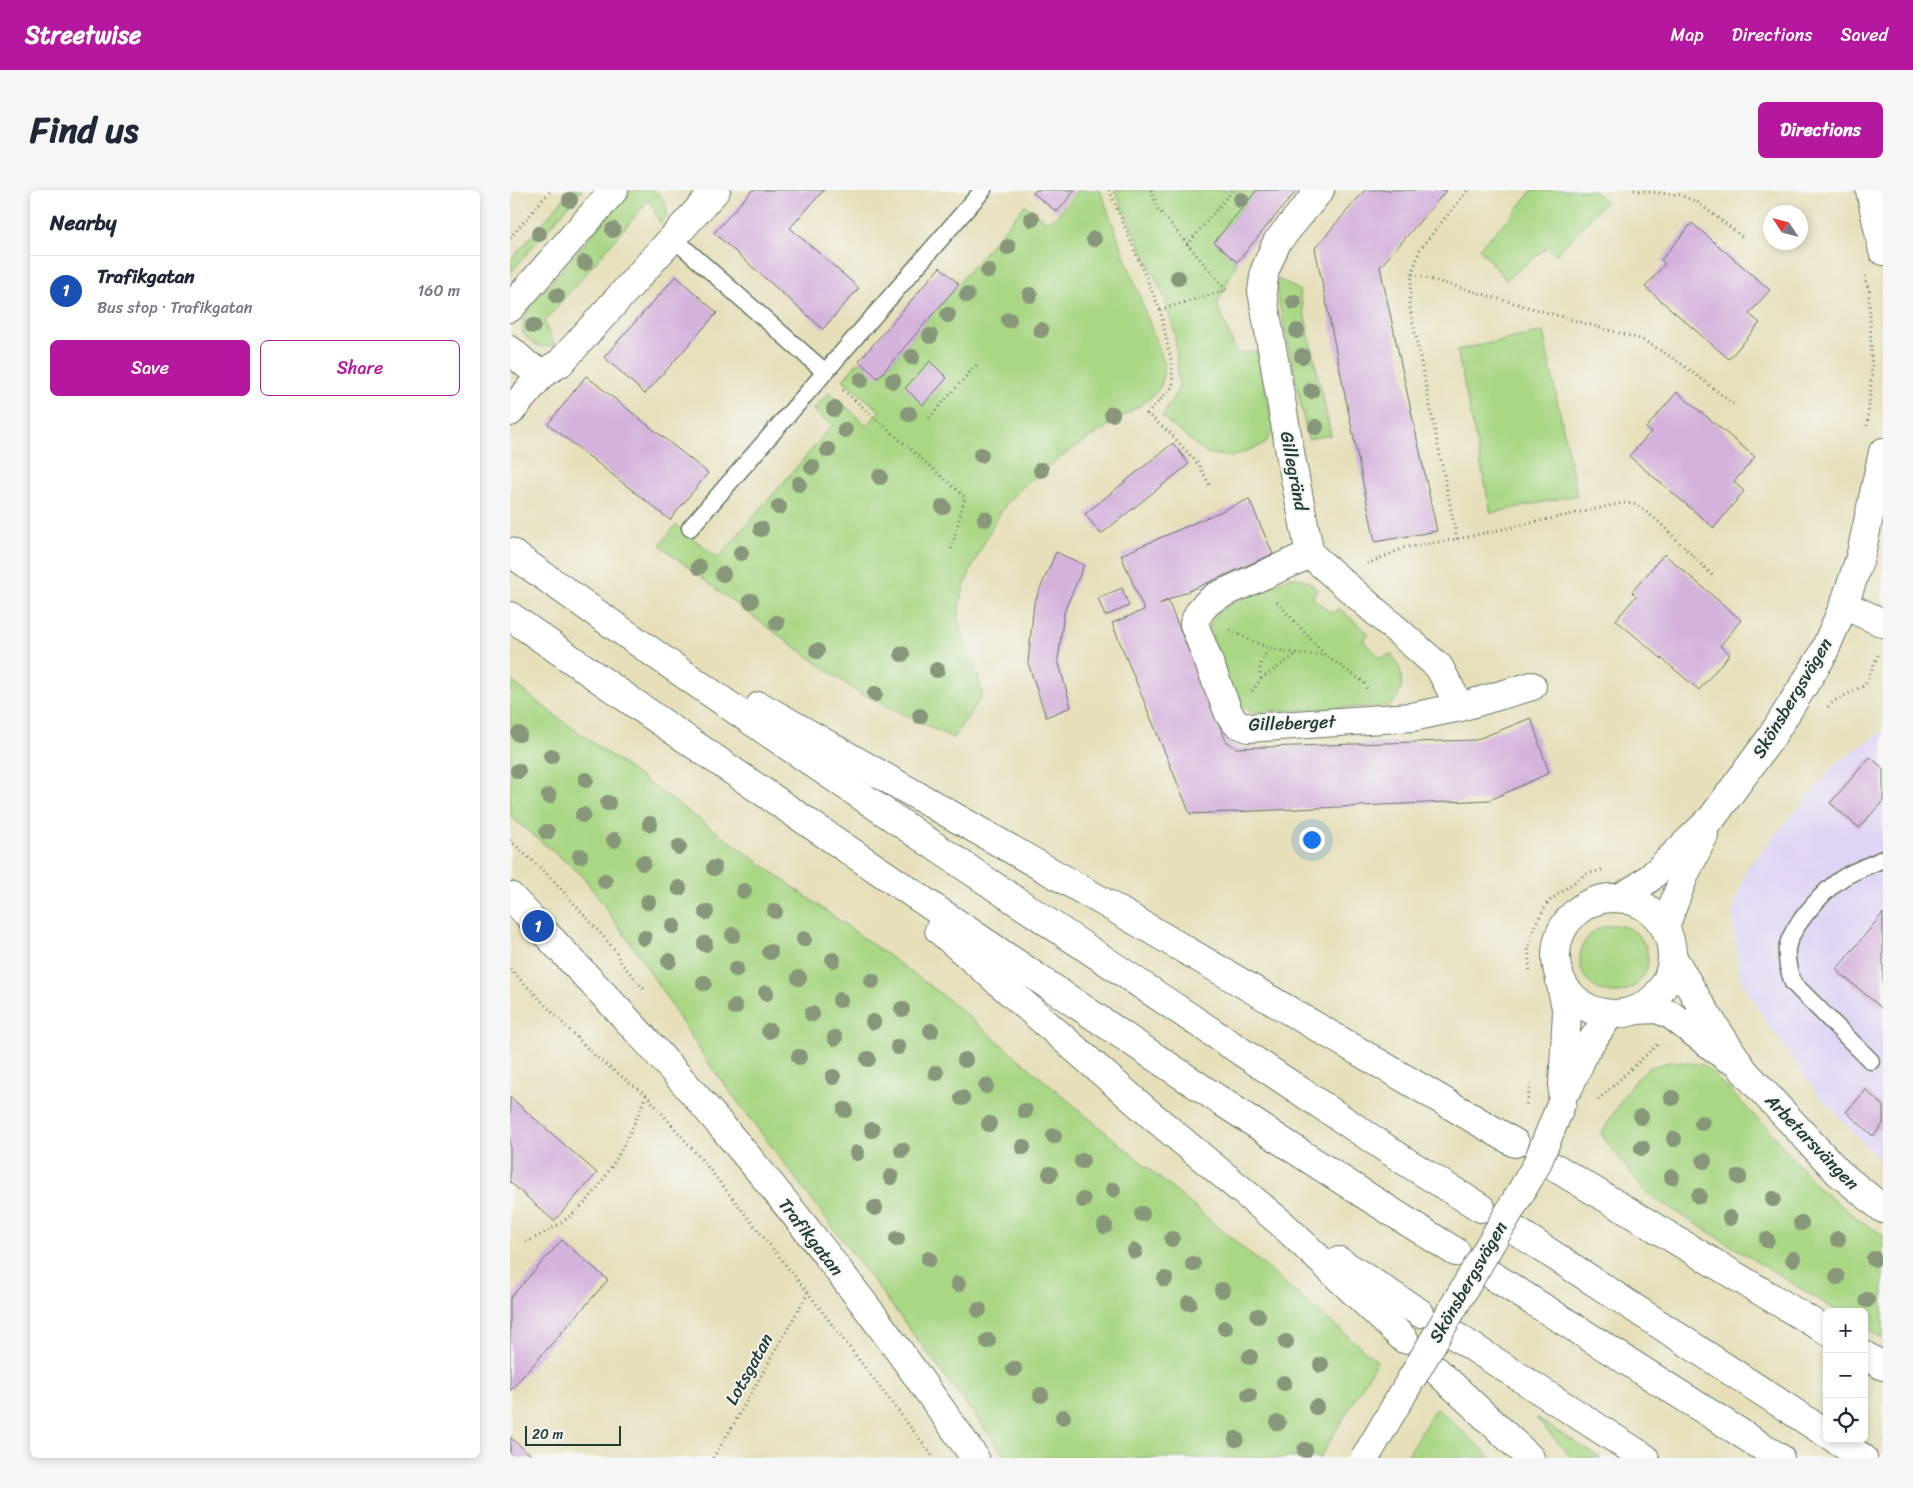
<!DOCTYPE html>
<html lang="en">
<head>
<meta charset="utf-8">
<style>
  body { margin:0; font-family:Sriracha,sans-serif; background:#f6f6f7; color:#1f2937 }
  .controls { position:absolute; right:15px; bottom:15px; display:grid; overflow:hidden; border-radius:8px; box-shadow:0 2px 8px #0003 }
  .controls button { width:45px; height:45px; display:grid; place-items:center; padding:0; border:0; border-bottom:1px solid #e0e1e3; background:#fff; color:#1f2937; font:25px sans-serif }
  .compass { position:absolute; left:1253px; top:15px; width:45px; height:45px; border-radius:50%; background:#fff; box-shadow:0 2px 8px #0003; rotate:306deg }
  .scale { position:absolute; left:15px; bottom:12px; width:96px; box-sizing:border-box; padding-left:5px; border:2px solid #1f3d34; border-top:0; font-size:14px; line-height:18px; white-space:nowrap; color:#1f3d34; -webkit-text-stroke:4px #f6f6f2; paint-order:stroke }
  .you { position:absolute; left:801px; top:649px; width:18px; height:18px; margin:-12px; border:4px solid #fff; border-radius:50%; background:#1a73e8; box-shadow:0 0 0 8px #1a73e833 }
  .badge { display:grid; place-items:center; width:32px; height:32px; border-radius:50%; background:#b5179e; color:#fff; font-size:16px; font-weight:700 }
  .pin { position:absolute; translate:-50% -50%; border:2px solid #fff; box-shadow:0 1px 5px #0006 }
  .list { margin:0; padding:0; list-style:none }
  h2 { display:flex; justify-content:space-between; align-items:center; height:65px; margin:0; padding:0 20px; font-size:21px }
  h2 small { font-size:16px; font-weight:400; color:#747a83 }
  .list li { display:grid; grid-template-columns:32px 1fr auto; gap:15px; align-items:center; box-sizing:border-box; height:70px; padding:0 20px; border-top:1px solid #e0e1e3 }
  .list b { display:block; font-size:19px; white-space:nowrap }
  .list p { margin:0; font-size:16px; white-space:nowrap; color:#747a83 }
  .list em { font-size:16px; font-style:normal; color:#747a83 }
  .actions { display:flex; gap:10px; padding:15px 20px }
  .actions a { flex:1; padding:11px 0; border:1px solid #b5179e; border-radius:8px; text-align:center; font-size:18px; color:#b5179e }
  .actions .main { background:#b5179e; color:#fff }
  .icon { flex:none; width:28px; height:28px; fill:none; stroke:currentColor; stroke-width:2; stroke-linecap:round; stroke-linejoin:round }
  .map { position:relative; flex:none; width:1373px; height:1268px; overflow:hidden; border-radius:8px }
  header { display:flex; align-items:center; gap:30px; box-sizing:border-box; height:70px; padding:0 25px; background:#b5179e; color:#fff }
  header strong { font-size:24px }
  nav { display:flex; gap:28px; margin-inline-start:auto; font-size:18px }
  .intro { display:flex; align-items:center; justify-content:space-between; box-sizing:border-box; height:120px; padding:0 30px }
  h1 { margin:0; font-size:35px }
  .button { padding:12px 22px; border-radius:8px; background:#b5179e; color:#fff; font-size:18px; font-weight:700 }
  main { display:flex; gap:30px; padding:0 30px }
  aside { flex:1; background:#fff; border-radius:8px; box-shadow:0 2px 8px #0003 }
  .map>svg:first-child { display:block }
</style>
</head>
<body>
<header>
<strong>Streetwise</strong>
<nav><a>Map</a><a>Directions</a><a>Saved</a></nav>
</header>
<div class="intro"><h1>Find us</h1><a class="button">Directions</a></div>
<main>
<aside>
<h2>Nearby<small></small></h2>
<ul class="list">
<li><span class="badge" style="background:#1a4fb4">1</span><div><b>Trafikgatan</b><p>Bus stop · Trafikgatan</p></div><em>160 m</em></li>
</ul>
<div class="actions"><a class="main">Save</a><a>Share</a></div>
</aside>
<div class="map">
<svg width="1373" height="1268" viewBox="0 0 1373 1268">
  <rect width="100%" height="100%" fill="#f6f6f2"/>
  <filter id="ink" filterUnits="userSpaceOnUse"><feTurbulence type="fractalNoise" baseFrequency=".02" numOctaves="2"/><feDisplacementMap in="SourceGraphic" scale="10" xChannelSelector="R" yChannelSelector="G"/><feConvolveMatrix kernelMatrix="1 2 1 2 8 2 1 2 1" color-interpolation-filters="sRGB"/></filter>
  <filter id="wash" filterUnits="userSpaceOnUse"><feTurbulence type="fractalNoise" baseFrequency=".0096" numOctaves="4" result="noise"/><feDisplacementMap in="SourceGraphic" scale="20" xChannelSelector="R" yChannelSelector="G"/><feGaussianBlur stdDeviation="1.12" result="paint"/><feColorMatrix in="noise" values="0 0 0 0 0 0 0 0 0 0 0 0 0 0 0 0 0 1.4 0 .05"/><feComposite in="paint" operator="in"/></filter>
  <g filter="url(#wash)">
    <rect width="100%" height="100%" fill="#e6dfba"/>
    <path fill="#e0d4f4" d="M1373,541V974L1308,905L1257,833L1230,788L1222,723L1236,680L1324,575Z"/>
    <g fill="#a9d784" stroke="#648a5c">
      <path d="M61,0H72L0,83V71Z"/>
      <path d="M121,0H145C154,8 156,14 157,26L150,33L139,10L34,132L45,156C28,158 24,156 13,143V131L20,117Z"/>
      <path d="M567,0H589L592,5L655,175L651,196L642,207C598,237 541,269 503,306C490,319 477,348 468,365C462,376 450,405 449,418C447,448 469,476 472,506L443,548L346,501L212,404L150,355L166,335L208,368L322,236L303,220L320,202L357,236L370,221L333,190L349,171L369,187L515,15L536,31L545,28Z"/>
      <path d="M604,0H747L704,52L727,72L707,114L727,164L747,161L764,239L755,254L721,267L696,263L652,227L669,197L665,144L654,106Z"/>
      <path d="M1022,0H1082L1096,11L1046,65L1038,57L996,90L969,58L1005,22Z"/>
      <path d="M768,89L789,100L821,245L798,249L767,102Z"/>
      <path d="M1033,142L1067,305L981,323L947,160Z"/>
      <path d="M780,387C791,388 800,390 807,400L802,407L820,423L830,419L859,444L853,451L871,468L881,464C894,477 897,507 878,516L742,522L732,516L724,507L699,437L705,426L715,417Z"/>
      <path d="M0,490L43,524L434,806L867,1171L810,1268H497L196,870L129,765L72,685L0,626Z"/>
      <circle cx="1104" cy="769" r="34"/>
      <path d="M1163,871L1194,875L1259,940L1306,996L1349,1030L1373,1045V1149L1354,1137V1122H1329L1136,1003L1091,944L1120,896L1138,878Z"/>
      <path d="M926,1217L982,1268H896Z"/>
      <path d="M1026,1228L1091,1268H1062Z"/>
    </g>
    <g id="blocks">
      <g fill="#d4b2dc">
        <path d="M242,0H314L280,38L349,98L313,139L204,43Z"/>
        <path d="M526,0H565L547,22L523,3Z"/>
        <path d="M747,0H787L727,72L704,52Z"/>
        <path d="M855,0H937L870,77L927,341L865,352L805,58Z"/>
        <path d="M1182,33L1260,100L1239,124L1250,133L1219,169L1135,97L1155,74L1151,70Z"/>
        <path d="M430,77L449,94L368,188L349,171Z"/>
        <path d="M166,86L207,123L135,204L94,167Z"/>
        <path d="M420,171L437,188L413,215L395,198Z"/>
        <path d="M76,186L198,283L160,330L38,234Z"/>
        <path d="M1167,202L1245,267L1224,292L1234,301L1204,338L1119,266L1141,242L1136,238Z"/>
        <path d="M663,253L679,274L591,344L575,324Z"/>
        <path d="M739,309L763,364L649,414L658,411L716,551L726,558L965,550L1021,528L1039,583L980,610L680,624L602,433L634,420L611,365Z"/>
        <path d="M546,362L574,375L554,422L548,470L561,517L536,527L518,473L524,413Z"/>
        <path d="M1154,364L1231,430L1210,456L1220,464L1189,500L1106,430L1126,406L1122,402Z"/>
        <path d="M612,398L619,416L595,426L588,408Z"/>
        <path d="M1360,567L1373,578V611L1349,638L1320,613Z"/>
        <path d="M1373,723V819L1326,780Z"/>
        <path d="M1356,900L1373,916V934L1363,946L1336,922Z"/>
        <path d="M0,907L87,983L44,1031L0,992Z"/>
        <path d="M52,1050L98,1090L0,1201V1108Z"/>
        <path d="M0,1247L24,1268H0Z"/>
      </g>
    </g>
  </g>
  <g filter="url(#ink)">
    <use href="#blocks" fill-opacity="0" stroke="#657663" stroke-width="1"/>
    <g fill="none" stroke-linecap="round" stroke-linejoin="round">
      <g stroke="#657663" stroke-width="19">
        <g id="service">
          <path d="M163,48L315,182"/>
          <path d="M180,338L473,0"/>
          <path d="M1361,871L1283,793C1279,781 1276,772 1277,759C1280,737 1316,698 1334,687C1346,680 1360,675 1373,669"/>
        </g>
      </g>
      <g stroke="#657663" stroke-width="30">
        <g id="minor">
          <path d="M810,0L767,52L755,80L752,101L781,268L800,364L929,477L950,517"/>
          <path d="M0,118L104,0"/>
          <path d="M0,160L17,175L33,183L0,222"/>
          <path d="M33,183L50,173L206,0"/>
          <path d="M800,364L705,407C694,415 688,421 684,434L719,524L726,533L738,538L902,527L950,517L1022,496"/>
        </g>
      </g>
      <g stroke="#657663" stroke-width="30">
        <g id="tertiary">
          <path d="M1360,0L1373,61"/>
          <path d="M1334,415L1373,433"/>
          <path d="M1109,708L1128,697L1141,687L1202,628L1260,549L1312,466L1334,415L1350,368L1373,262"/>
          <path d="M1155,737L1174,686L1194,645"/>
        </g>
      </g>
      <g stroke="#657663" stroke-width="30">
        <g id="secondary">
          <path d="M0,706C73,783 147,859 215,940C304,1044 387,1155 465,1268"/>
          <circle cx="1104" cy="766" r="58"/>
          <path d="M1162,766L1190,814L1234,881L1329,983L1373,1019"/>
          <path d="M1050,791L1057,822L1052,912"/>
          <path d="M1127,820L1147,819L1161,825L1217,868"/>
          <path d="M1059,897L1075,861L1100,824"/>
        </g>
      </g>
      <g stroke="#657663" stroke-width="30">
        <g id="motorway">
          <path d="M0,362C295,572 597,772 898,973L971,1018"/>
          <path d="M0,426C159,539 320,648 482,757C635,861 789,965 946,1062"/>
          <path d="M250,516L597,714L1005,953"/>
          <path d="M429,740L640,924L771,1033L894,1149"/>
          <path d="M1046,978L1317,1141"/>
          <path d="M1008,1042L1317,1244"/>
          <path d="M829,1071L910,1123"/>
          <path d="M983,1086L1270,1268"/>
          <path d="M947,1147L1135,1268"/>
          <path d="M1354,1165L1373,1176"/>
          <path d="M927,1181L1020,1268"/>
          <path d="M1325,1249L1353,1268"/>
        </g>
      </g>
      <g stroke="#657663" stroke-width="3" stroke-dasharray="1 4" stroke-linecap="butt">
        <path d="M599,0L650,120L662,175L663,196L637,224L661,244L689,275L700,296"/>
        <path d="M641,0L648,19L716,100"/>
        <path d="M1124,0L1169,5L1187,12L1234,48"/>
        <path d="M0,48L41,0"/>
        <path d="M677,55L723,0"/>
        <path d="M902,84L1130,149C1164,166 1193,190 1223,214"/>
        <path d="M1355,86L1359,101L1362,184L1357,236"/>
        <path d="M650,120L716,100"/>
        <path d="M333,200L455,307L441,360"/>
        <path d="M419,228L468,173"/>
        <path d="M947,349L899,113L902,84L910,59L958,0"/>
        <path d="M857,374L894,358L947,349L1113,313L1127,315L1149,332L1205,388"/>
        <path d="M767,412L815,465L854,492L857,499"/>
        <path d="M720,440C755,459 775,464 814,465"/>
        <path d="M751,489C748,476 751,469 760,459"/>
        <path d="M742,501L751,489L785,465"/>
        <path d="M1318,517L1324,511L1355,495L1369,463"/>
        <path d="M0,650L44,691L105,760L111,773L136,801"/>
        <path d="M0,779L86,867L136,905L192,970L298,1103L424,1268"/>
        <path d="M1020,780L1018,760L1025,735L1038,712L1074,685L1094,679"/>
        <path d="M1088,910L1149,853"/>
        <path d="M16,1052C35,1044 62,1027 76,1012C103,981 121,943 136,905"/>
        <path d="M203,1268L222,1237L298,1103"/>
      </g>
      <use href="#service" stroke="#fff" stroke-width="16"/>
      <use href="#minor" stroke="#fff" stroke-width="28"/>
      <use href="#tertiary" stroke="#fff" stroke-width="28"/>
      <use href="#secondary" stroke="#fff" stroke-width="28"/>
      <use href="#motorway" stroke="#fff" stroke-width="28"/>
      <g stroke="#657663" stroke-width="30" stroke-linecap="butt">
        <path id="secondary-bridge" d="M855,1268L1026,976L1052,912"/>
      </g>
      <path stroke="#657663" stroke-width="3" stroke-dasharray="1 4" stroke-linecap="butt" d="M1016,914L1022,891"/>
      <use href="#secondary-bridge" stroke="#fff" stroke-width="28"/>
    </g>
    <g fill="#889779">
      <circle cx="60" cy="10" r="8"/>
      <circle cx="731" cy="10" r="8"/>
      <circle cx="522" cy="29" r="8"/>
      <circle cx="103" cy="40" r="8"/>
      <circle cx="29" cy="44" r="8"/>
      <circle cx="584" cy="49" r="8"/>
      <circle cx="498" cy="57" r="8"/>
      <circle cx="75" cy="73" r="8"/>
      <circle cx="478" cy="81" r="8"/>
      <circle cx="668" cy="88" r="8"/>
      <circle cx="457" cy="105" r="8"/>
      <circle cx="520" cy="105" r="8"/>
      <circle cx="47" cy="106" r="8"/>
      <circle cx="784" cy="112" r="8"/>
      <circle cx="438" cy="125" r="8"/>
      <circle cx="499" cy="130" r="8"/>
      <circle cx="23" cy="136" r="8"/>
      <circle cx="531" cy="140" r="8"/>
      <circle cx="787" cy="141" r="8"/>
      <circle cx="420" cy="146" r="8"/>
      <circle cx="792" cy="166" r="8"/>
      <circle cx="402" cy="167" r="8"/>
      <circle cx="351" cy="190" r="8"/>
      <circle cx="383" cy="191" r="8"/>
      <circle cx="801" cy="201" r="8"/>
      <circle cx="324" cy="219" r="8"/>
      <circle cx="399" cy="224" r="8"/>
      <circle cx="602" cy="224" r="8"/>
      <circle cx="806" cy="237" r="8"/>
      <circle cx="335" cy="240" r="8"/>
      <circle cx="318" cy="260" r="8"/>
      <circle cx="471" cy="265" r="8"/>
      <circle cx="302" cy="277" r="8"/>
      <circle cx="531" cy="280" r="8"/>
      <circle cx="370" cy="287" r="8"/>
      <circle cx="289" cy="294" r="8"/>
      <circle cx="269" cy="317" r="8"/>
      <circle cx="433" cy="317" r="8"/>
      <circle cx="475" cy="329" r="8"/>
      <circle cx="251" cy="339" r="8"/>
      <circle cx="231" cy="363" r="8"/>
      <circle cx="189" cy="377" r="8"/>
      <circle cx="213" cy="384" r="8"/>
      <circle cx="241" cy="411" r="8"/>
      <circle cx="267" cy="433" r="8"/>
      <circle cx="307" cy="461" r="8"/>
      <circle cx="392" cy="464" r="8"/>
      <circle cx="427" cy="480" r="8"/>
      <circle cx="365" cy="504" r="8"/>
      <circle cx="410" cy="526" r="8"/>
      <circle cx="9" cy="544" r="8"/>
      <circle cx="41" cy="566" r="8"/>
      <circle cx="8" cy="581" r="8"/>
      <circle cx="76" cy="590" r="8"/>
      <circle cx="39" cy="606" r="8"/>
      <circle cx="98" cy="613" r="8"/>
      <circle cx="73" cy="625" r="8"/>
      <circle cx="140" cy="634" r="8"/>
      <circle cx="37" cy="642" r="8"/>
      <circle cx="104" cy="650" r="8"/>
      <circle cx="169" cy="657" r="8"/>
      <circle cx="70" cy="666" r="8"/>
      <circle cx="133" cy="673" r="8"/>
      <circle cx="204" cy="678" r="8"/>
      <circle cx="95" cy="691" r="8"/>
      <circle cx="169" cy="698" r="8"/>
      <circle cx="234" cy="701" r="8"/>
      <circle cx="138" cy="712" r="8"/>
      <circle cx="265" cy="721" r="8"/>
      <circle cx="196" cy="722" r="8"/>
      <circle cx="163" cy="736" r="8"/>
      <circle cx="223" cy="745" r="8"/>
      <circle cx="134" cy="748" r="8"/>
      <circle cx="294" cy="749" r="8"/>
      <circle cx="195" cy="754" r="8"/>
      <circle cx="260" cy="762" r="8"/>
      <circle cx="323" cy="770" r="8"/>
      <circle cx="159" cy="771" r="8"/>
      <circle cx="226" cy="779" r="8"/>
      <circle cx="289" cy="788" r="8"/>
      <circle cx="362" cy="791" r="8"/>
      <circle cx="194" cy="793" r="8"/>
      <circle cx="256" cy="803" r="8"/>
      <circle cx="330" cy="810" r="8"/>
      <circle cx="225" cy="817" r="8"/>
      <circle cx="392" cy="819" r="8"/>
      <circle cx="302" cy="824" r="8"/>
      <circle cx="363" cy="832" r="8"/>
      <circle cx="259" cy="841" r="8"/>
      <circle cx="421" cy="841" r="8"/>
      <circle cx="325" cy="848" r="8"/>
      <circle cx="388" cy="857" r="8"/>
      <circle cx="289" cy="867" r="8"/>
      <circle cx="358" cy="869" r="8"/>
      <circle cx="455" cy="870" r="8"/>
      <circle cx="426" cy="883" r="8"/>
      <circle cx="323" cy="887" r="8"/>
      <circle cx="476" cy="896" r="8"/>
      <circle cx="452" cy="908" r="8"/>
      <circle cx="1162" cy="908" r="8"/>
      <circle cx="335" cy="920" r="8"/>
      <circle cx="515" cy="921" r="8"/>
      <circle cx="1131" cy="927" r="8"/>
      <circle cx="1192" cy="933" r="8"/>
      <circle cx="479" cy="934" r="8"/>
      <circle cx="362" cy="940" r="8"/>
      <circle cx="544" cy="946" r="8"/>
      <circle cx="1164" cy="949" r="8"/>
      <circle cx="513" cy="957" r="8"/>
      <circle cx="1132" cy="958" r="8"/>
      <circle cx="392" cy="960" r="8"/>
      <circle cx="347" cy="963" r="8"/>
      <circle cx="572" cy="971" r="8"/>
      <circle cx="1194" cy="971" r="8"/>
      <circle cx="540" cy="984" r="8"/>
      <circle cx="381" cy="987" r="8"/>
      <circle cx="1162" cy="987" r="8"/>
      <circle cx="1229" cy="987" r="8"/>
      <circle cx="603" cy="1000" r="8"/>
      <circle cx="1189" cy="1006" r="8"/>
      <circle cx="1263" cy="1009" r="8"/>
      <circle cx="573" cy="1010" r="8"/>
      <circle cx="365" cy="1018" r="8"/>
      <circle cx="632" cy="1024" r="8"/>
      <circle cx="1220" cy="1028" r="8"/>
      <circle cx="1291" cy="1033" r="8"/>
      <circle cx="595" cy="1036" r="8"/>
      <circle cx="387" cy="1049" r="8"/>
      <circle cx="662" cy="1049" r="8"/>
      <circle cx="1328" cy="1049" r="8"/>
      <circle cx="1257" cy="1050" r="8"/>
      <circle cx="625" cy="1061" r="8"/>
      <circle cx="419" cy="1069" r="8"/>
      <circle cx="1283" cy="1069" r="8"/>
      <circle cx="1364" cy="1069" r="8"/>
      <circle cx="683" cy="1074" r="8"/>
      <circle cx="1327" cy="1087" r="8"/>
      <circle cx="655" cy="1089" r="8"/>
      <circle cx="448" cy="1094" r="8"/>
      <circle cx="712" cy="1100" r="8"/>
      <circle cx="1357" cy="1110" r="8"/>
      <circle cx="679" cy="1113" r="8"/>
      <circle cx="469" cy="1120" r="8"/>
      <circle cx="748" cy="1126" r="8"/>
      <circle cx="715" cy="1138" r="8"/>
      <circle cx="478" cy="1151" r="8"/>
      <circle cx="776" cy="1152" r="8"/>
      <circle cx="740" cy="1167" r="8"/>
      <circle cx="811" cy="1175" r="8"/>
      <circle cx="504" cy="1179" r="8"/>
      <circle cx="774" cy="1193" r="8"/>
      <circle cx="531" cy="1205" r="8"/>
      <circle cx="739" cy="1205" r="8"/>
      <circle cx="806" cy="1217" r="8"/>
      <circle cx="553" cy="1227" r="8"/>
      <circle cx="768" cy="1233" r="8"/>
      <circle cx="726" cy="1249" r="8"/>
      <circle cx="795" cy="1260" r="8"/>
    </g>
  </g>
  <g text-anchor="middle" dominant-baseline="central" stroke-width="4" stroke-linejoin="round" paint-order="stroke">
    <g font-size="18" fill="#1f3d34" stroke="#f6f6f2">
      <text transform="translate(784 281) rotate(79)">Gillegränd</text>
      <text transform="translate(1282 508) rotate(-59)">Skönsbergsvägen</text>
      <text transform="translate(782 533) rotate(-2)">Gilleberget</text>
      <text transform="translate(1302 952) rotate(46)">Arbetarsvängen</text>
      <text transform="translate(301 1047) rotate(52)">Trafikgatan</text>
      <text transform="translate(958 1092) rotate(-60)">Skönsbergsvägen</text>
      <text transform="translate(239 1179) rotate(-61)">Lotsgatan</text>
    </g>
  </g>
</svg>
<div class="controls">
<button>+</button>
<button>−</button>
<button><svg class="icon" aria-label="locate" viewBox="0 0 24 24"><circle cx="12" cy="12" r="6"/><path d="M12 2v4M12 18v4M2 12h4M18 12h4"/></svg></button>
</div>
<svg class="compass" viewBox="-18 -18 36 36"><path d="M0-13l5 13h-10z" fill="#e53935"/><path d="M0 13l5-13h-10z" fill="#747a83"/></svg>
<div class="scale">20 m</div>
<div class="you"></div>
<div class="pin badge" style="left:28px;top:736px;background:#1a4fb4">1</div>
</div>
</main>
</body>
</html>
